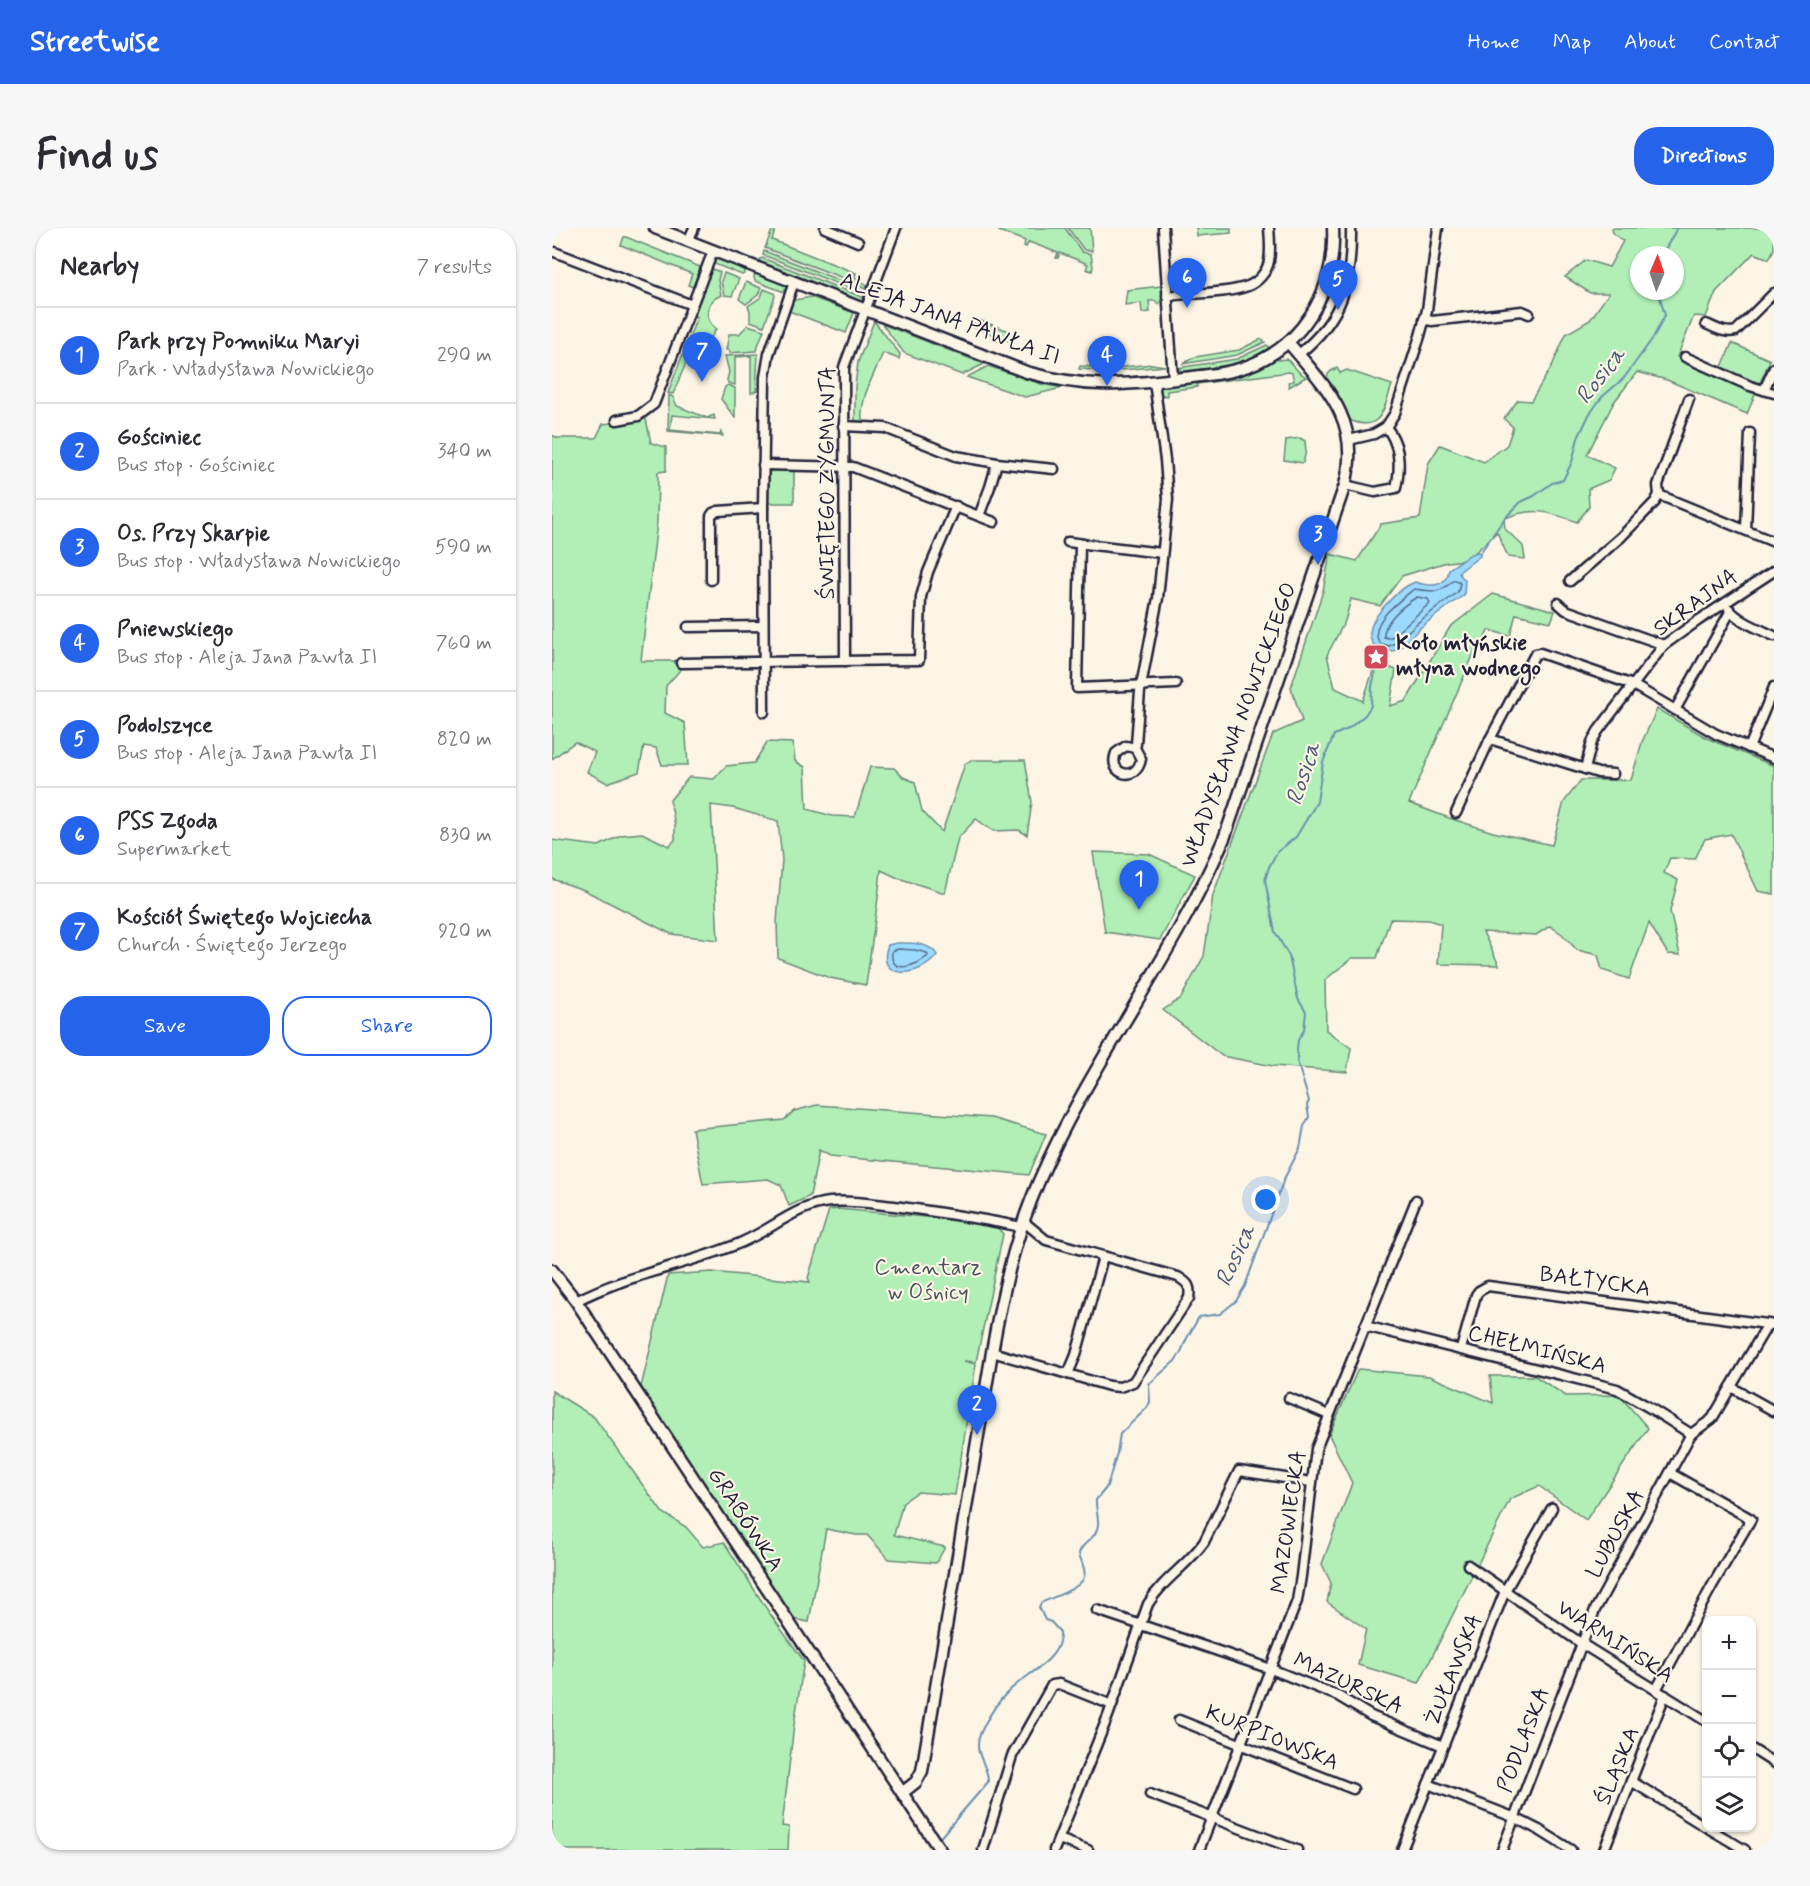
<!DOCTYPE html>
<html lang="en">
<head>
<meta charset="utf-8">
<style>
  body { margin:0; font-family:Mynerve,sans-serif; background:#f7f7f7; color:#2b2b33 }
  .controls { position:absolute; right:18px; bottom:18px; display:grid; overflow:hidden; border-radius:12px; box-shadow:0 2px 4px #0004 }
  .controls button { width:54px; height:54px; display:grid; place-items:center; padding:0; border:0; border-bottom:2px solid #e1e1e2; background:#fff; color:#2b2b33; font:30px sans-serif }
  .compass { position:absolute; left:1078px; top:18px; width:54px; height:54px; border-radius:50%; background:#fff; box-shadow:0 2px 4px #0004; rotate:2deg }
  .you { position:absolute; left:714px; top:972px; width:21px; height:21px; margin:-15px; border:4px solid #fff; border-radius:50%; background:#1a73e8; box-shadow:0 0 0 9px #1a73e833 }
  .badge { display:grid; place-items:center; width:39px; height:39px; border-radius:50%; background:#2563eb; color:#fff; font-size:20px; font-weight:700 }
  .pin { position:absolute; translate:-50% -50px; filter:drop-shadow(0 2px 3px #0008) }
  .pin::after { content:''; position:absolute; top:32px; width:21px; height:18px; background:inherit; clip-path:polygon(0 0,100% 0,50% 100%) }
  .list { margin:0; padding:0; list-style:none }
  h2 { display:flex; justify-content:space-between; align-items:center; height:78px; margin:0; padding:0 24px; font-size:26px }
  h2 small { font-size:20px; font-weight:400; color:#7c7c81 }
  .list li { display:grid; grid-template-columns:39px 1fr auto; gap:18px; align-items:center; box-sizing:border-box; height:96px; padding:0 24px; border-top:2px solid #e1e1e2 }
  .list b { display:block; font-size:22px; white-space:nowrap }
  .list p { margin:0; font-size:20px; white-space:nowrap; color:#7c7c81 }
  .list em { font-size:20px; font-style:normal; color:#7c7c81 }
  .actions { display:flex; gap:12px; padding:18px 24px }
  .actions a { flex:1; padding:14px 0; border:2px solid #2563eb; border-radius:24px; text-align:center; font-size:21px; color:#2563eb }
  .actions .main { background:#2563eb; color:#fff }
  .icon { flex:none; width:33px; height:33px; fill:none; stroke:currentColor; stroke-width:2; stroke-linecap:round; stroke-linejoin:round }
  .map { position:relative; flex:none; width:1222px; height:1622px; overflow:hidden; border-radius:24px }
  header { display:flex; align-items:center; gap:36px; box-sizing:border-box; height:84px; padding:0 30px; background:#2563eb; color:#fff }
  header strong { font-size:28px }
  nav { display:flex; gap:33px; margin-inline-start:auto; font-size:21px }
  .intro { display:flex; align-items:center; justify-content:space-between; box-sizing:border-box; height:144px; padding:0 36px }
  h1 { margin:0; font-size:42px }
  .button { padding:15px 27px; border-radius:24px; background:#2563eb; color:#fff; font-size:21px; font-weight:700 }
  main { display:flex; gap:36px; padding:0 36px }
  aside { flex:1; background:#fff; border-radius:24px; box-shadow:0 2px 4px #0004 }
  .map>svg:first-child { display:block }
</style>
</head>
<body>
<header>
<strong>Streetwise</strong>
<nav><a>Home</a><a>Map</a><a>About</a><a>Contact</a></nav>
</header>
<div class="intro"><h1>Find us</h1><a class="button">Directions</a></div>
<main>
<aside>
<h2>Nearby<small>7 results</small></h2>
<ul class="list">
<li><span class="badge">1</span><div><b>Park przy Pomniku Maryi</b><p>Park · Władysława Nowickiego</p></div><em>290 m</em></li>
<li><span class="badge">2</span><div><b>Gościniec</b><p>Bus stop · Gościniec</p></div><em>340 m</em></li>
<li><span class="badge">3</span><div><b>Os. Przy Skarpie</b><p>Bus stop · Władysława Nowickiego</p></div><em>590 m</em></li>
<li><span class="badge">4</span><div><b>Pniewskiego</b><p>Bus stop · Aleja Jana Pawła II</p></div><em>760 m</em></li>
<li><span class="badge">5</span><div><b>Podolszyce</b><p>Bus stop · Aleja Jana Pawła II</p></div><em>820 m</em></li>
<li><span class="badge">6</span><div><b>PSS Zgoda</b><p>Supermarket</p></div><em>830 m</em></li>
<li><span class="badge">7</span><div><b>Kościół Świętego Wojciecha</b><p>Church · Świętego Jerzego</p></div><em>920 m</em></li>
</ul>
<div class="actions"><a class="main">Save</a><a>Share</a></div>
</aside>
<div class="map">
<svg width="1222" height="1622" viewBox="0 0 1222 1622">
  <rect width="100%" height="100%" fill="#fcf5e5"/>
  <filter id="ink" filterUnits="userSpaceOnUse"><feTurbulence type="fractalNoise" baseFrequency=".0167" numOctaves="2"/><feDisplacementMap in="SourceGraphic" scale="12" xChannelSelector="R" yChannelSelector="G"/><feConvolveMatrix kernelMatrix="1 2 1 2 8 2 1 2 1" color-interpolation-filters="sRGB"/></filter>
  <g filter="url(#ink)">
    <g fill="#b1efb6" stroke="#6a8878" stroke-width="1.5" fill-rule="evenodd">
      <path d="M221,0H224L220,12L304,45L303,49L315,57L314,62L304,55L213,20Z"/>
      <path d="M448,0H513L530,24L539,26L541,39L540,43L534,41L536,36L508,25L506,30H504L506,25L477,14L474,19L472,18L473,13L447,3Z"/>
      <path d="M516,0H538L540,23L532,22Z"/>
      <path d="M644,0H679V5L645,8Z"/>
      <path d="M1060,0H1222V21L1217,31L1202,25L1164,64L1154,89L1142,88L1125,129L1204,164L1195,186L1115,152L1085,144L1062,174L1035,227L1063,240L1057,252L1036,261L1037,279L1025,294C998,284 980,278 952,291L953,301L971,318L973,331L956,329L945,304L915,332L895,334L850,348L828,378L799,371L793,393L775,427L783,460L811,473L824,434L844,442L838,478L854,473L898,399L941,366L1003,383L999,394L964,386L958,408L936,402L928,424L923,423L857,575L897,590L941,604L1000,617L1012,574L1029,552H1079L1090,514L1105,481L1157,511L1222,538V666L1206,663L1179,606L1153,611L1143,631L1118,630L1112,645L1126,652L1118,683L1128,727L1116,726L1097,695L1077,751L1050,742L1046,727L1025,722L1010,706L998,698L984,707L931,704L947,737L886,736L889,696L877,692L838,691L825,730H800L773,752L774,802L799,820L795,844L721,838L670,828L611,782L629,770L652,728L661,667L721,506L750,493L739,459L771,363L778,326L805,333L829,296L868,290L876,236L888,217L932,234L955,217L961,199L952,191L966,172L979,173L1000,138L1014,106L1038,92L1057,65H1038L1013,49L1034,32L1057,39L1071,13L1061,5ZM1087,27H1123V63H1087Z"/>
      <path d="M72,9H74L148,39L141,59L136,57L140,46L69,17Z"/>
      <path d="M212,23L302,58L315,66V67L211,27Z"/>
      <path d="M164,29L194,40L192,46L190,47L160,35Z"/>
      <path d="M210,30L313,70L309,73H303L206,36L208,31Z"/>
      <path d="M158,40L168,44L166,52L169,67C153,74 151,90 164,101L156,115L152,114L150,116L153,119L152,121L137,128L121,166L116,165L145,89L140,87Z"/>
      <path d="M203,44L234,57L235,65L203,53L202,49Z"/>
      <path d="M172,45L187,51L180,68L172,67L169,53Z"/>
      <path d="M194,54L209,60L206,67L194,76L187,71Z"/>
      <path d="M609,58L610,69L607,76H605L604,73H597L598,84L590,85L589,75L573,77L575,62Z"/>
      <path d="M212,61L222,65L223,68L212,98L198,93V83L196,78L209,69Z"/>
      <path d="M259,69L302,85L294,105L237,83L240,71L243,72Z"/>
      <path d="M424,91L460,104L457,113L421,99Z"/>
      <path d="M322,93L348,126L347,131L331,125C322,147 308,169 310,193H303V158L306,134Z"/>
      <path d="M330,96L432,136L410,147L352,125Z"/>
      <path d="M196,97L212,102L204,123L177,125V122H174L177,106H187Z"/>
      <path d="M709,111L713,114L685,127L630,136L643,129L687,122Z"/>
      <path d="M1180,115L1218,132L1207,157L1169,141Z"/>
      <path d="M715,117L718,121L691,135L675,139L633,145L625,140L685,131Z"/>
      <path d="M206,126L204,163L199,165V128L183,129V157L176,155L175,152L177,144L173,128Z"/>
      <path d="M723,129L726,132L735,131L747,144L754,149L737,159L736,154L742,153L740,145L737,144L645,156V159L615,163V168L610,167L607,163L610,157Z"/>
      <path d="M600,136L613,138L559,143L527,141L528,138L560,140Z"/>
      <path d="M436,138L489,156L510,160L473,169L415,149Z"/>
      <path d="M785,140L788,145L795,142L840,157C832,180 829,206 798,192C794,181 790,171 782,162C779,158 774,154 775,150C775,144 781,142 785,140Z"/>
      <path d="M176,157L183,160V190L169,171L173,159Z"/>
      <path d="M117,167L121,169L125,178L155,190L162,187L163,191L120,187L118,202L168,207L169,204L171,208L116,203Z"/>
      <path d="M94,191L99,215L114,219V243L106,244L105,294L89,433H128V442L114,458L113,485L133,495L136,537H110L104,520L92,518L87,544L55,555L35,544L43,524L23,514L0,531V207L5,210H44L51,196Z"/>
      <path d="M748,210L753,213L754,223L751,235L732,232L734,212Z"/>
      <path d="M242,241V275H215L216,246L218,243Z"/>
      <path d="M215,514L241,515L243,533L253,539L255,581L280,588L303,589L318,539L342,540L351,549L363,554L370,583L390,604L413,536L419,532H473L480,574L475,607L467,602L441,603L424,591L406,610L393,665L346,650L329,642L326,670L314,757L278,750L226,730L225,694L230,632L226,593L181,580L159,577L166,712L119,706L32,662L0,651V612L47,618L69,607L90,605L117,618L123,612V597L118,572L137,549L162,551L174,538L202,535Z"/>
      <path d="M541,624L597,626L643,647L608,712L553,704Z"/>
      <path d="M265,877L439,890L494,906L477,947L278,928L267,922L258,968L237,978L229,957L216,951L151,956L140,901L232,892L242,883Z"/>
      <path d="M286,981L384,990L444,998L451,1006L424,1134L412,1133L424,1136L403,1267L366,1264L351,1274L342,1307L393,1319L384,1335L337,1331L315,1307H304L274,1301L257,1394L242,1391L89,1159L116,1047L160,1044L258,1054L256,1050L277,982Z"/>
      <path d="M806,1141L877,1148L941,1175L938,1148H983L1014,1168L1067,1167L1096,1200L1034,1292L987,1258L958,1271L867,1455L806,1437L814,1401L775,1374L779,1355L770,1336L800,1255L777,1207Z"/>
      <path d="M0,1163L42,1189L110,1284L134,1299L151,1319L172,1314L216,1383L252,1433L242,1497L230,1598L237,1599L236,1622H0Z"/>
    </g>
    <g fill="#9bd9fd" stroke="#6b90af" stroke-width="1.5">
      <path d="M925,324L928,325V328L907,344L908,347L913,352L912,367L899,376L868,400L849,419L841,423L825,421C822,417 818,413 818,408C816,390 847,360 863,354C878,359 895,360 897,341L919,326Z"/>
      <path d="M345,715C358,715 378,714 385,727C367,751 322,752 336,717Z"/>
    </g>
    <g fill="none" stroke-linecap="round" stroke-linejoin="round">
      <g stroke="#526b89" stroke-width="1.5">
        <path d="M902,352L908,355L906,364L865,395L845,414L837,418L828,415C814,396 848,372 862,361C882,364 887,366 902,352Z"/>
        <path d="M865,369L876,371L878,375L841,408L837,410L832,409C830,394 853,376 865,369Z"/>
        <path d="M346,721L363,722L375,725L376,728C365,738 337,748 340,723Z"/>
      </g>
      <g stroke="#6b90af" stroke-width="2">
        <path d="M1110,27L1125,0"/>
        <path d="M928,325L952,291L969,274L982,268L1000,255L1011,252L1020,234L1026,210L1037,187L1050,169L1072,150L1101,110L1113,87L1106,63"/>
        <path d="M386,1612L436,1554C437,1536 419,1526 429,1504C435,1490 446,1473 458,1462C475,1445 510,1432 508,1404L499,1394L493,1392L487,1379L489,1375C500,1369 529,1361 532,1349C535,1342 528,1332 527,1325C530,1316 538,1313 543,1306C550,1295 543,1283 544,1272L554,1260L557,1252L565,1225L568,1206L595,1180L598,1174L597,1156L623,1133L628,1126L635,1110L647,1089L668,1086L684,1073L693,1058L732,951L748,920L752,898L757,889L755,877L757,873L745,833V822L746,812L752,802L754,784L746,771L737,728L723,704L713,652L717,639L725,624L744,609L765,574L771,534L782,507L796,501L813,487L819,478L820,458L829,423"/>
      </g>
      <g stroke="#22223b" stroke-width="13">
        <g id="minor">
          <path d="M273,0L306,14"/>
          <path d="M611,0L621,151"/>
          <path d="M136,13L142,0"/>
          <path d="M0,23L140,77"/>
          <path d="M615,68C638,65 675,66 696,58C706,54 715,44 717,33C719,22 718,11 717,0"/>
          <path d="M872,91L880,93L970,83L977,86"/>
          <path d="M1154,96C1164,100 1173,106 1184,103L1222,65"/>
          <path d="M747,126C791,90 800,55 799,0"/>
          <path d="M1133,129L1198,158L1222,165"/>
          <path d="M1212,162L1222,140"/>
          <path d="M65,192L86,188L102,176L161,23"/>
          <path d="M291,198L333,200L404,228L445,235L502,241"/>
          <path d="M834,199L843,185L868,108L875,82L886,0"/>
          <path d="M211,237L301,239L442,294"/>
          <path d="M793,257L823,264L844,260C849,238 848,216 834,199L822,206L797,212"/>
          <path d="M1107,267L1106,257L1137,171"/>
          <path d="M427,288L438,259L445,235"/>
          <path d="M1194,302L1198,205"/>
          <path d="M516,314L610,325"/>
          <path d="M528,316L525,460L624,456"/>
          <path d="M159,352V288L161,285L166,283L211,280"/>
          <path d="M1018,353L1069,309L1103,274L1107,267L1222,314"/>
          <path d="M1006,375L1014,382L1112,417"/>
          <path d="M1177,381C1186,393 1208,401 1222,408"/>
          <path d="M136,399L211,398"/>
          <path d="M293,433L292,139L344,0"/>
          <path d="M129,435L367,432L369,369L376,344L404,278"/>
          <path d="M1123,482L1178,384"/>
          <path d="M212,484L211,280L213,149L217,126L242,54"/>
          <path d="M938,511L1046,545L1061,546"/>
          <path d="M583,520L589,531C585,555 555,547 564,525L574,518L583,520L584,516L588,463L606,370L616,271L613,232L602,154"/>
          <path d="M1197,520L1222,459"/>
          <path d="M1033,541L1040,514L1046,503L1081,457L1164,506L1222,530"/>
          <path d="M904,585L938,511L983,426L988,425L1081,457L1112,417L1147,392L1222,343"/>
          <path d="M24,1073C74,1047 131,1038 183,1017C216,1005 243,977 278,974C299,972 322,976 342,978C385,984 427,990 469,999"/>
          <path d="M813,1098L1065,1161L1098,1180L1139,1206"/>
          <path d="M909,1121L924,1067L927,1063L936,1058L1222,1097"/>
          <path d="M440,1124L557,1158L568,1159L581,1154L637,1070C639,1058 636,1055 626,1049L494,1012L471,993"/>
          <path d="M516,1146L524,1127L551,1029"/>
          <path d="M1179,1159L1222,1183"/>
          <path d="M737,1170L777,1187"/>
          <path d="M916,1337L1030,1416L1154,1493"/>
          <path d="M545,1382L719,1441L786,1468L819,1488L891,1518"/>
          <path d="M1104,1462L1160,1358L1199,1291L1118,1245"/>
          <path d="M627,1492L801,1561"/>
          <path d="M1200,1521L1222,1535"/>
          <path d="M1079,1553L1154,1599"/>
          <path d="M876,1556L961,1589L987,1602L1019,1622"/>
          <path d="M598,1566L745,1622"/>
          <path d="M1156,1600L1193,1622"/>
          <path d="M507,1611L536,1622"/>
          <path d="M431,1622L460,1528L500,1457L507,1456L560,1477"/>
          <path d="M502,1622L556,1488L596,1376C611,1351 635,1338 652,1314L687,1243L759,1254"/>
          <path d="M647,1622L745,1373L749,1348L764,1221L864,972"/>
          <path d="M850,1622L953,1363L1000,1280"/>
          <path d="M950,1622L1043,1382L1139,1206L1160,1191L1216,1096"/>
          <path d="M1052,1622L1113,1467"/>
        </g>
      </g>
      <g stroke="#22223b" stroke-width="15">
        <g id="tertiary">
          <path d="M103,0L474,144C532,160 565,158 624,151C645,148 667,147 687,141C750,122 784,63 781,0"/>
          <path d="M0,1042L24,1073L388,1622"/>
          <path d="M350,1565L364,1554L370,1543L440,1124C450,1066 463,1008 487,953C539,833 622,729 673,608L793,257C810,193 774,159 736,114"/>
        </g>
      </g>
      <use href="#minor" stroke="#fcf5e5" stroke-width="8"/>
      <use href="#tertiary" stroke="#fcf5e5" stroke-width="10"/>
    </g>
  </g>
  <defs>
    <g id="sight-square" transform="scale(1.35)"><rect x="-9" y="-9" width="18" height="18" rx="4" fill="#d1495b" stroke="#fcf5e5"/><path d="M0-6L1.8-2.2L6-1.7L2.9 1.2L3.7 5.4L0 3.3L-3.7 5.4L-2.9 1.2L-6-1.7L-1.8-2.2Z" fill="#fff"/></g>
  </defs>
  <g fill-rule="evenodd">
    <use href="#sight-square" x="824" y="429"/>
  </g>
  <g text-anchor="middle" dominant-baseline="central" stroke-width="4.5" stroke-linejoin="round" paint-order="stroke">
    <g font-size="22" fill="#22223b" stroke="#fcf5e5">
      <text transform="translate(398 91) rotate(20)">ALEJA JANA PAWŁA II</text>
      <text transform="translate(276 255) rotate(-90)">ŚWIĘTEGO ZYGMUNTA</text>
      <text transform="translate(1144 375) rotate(-36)">SKRAJNA</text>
      <text transform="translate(687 497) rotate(-70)">WŁADYSŁAWA NOWICKIEGO</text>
      <text transform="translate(1043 1054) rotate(8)">BAŁTYCKA</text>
      <text transform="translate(985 1122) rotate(14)">CHEŁMIŃSKA</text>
      <text transform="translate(193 1292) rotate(57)">GRABÓWKA</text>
      <text transform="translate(737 1294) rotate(-82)">MAZOWIECKA</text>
      <text transform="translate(1064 1306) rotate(-61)">LUBUSKA</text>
      <text transform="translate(1063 1414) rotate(33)">WARMIŃSKA</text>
      <text transform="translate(902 1442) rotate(-68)">ŻUŁAWSKA</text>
      <text transform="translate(796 1456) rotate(25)">MAZURSKA</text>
      <text transform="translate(720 1510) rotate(22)">KURPIOWSKA</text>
      <text transform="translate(972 1512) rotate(-69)">PODLASKA</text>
      <text transform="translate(1066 1538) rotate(-68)">ŚLĄSKA</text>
    </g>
    <g font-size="22" font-weight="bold" fill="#22223b" stroke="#fcf5e5" text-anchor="start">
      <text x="844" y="416">Koło młyńskie<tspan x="844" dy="25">młyna wodnego</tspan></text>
    </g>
    <g font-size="22" fill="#46555a" stroke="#fcf5e5">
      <text x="376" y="1040">Cmentarz<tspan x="376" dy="25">w Ośnicy</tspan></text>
    </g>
    <g font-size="24" font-style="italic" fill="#465975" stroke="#fcf5e5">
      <text transform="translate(1049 148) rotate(-52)">Rosica</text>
      <text transform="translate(752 546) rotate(-72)">Rosica</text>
      <text transform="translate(684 1028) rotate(-66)">Rosica</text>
    </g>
  </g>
</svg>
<div class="controls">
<button>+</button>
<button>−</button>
<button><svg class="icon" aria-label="locate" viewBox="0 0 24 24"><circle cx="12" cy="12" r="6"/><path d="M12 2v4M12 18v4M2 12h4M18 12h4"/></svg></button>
<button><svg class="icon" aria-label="layers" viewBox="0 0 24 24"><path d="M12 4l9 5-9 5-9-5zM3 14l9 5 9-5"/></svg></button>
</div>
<svg class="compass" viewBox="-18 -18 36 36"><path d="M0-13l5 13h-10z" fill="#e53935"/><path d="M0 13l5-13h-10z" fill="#7c7c81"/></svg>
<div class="you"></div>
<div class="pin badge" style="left:587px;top:682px">1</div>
<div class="pin badge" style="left:425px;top:1207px">2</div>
<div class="pin badge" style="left:766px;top:337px">3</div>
<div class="pin badge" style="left:555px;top:158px">4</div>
<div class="pin badge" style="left:786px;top:82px">5</div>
<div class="pin badge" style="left:635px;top:80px">6</div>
<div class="pin badge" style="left:150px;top:154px">7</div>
</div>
</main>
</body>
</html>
